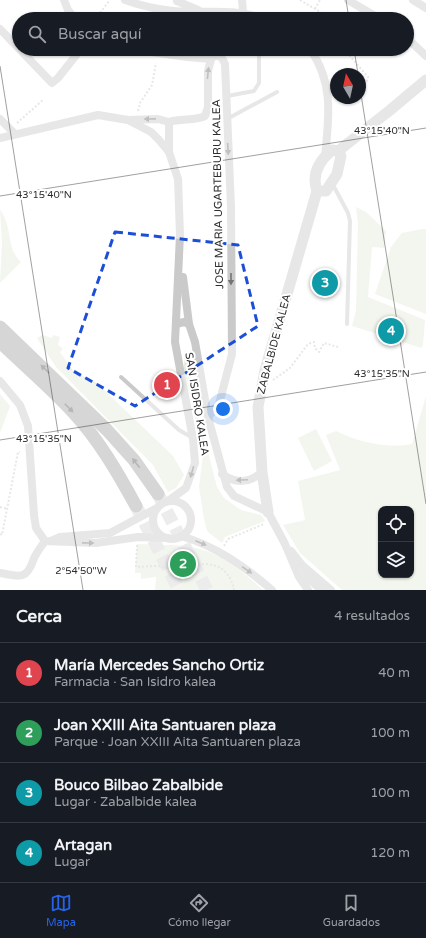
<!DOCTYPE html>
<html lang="es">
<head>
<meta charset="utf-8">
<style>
  body { margin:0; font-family:"Varela Round",sans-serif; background:#242831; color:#f1f3f6 }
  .controls { position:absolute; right:12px; bottom:12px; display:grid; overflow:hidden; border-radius:8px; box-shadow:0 1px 3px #0004 }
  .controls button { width:36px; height:36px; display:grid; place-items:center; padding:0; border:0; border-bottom:1px solid #363941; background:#171b24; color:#f1f3f6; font:20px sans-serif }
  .compass { position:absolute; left:330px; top:68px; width:36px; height:36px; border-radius:50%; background:#171b24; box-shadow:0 1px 3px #0004; rotate:351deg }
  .you { position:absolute; left:223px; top:409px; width:14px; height:14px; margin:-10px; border:3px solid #fff; border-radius:50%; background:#1a73e8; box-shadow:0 0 0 6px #1a73e833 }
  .badge { display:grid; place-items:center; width:26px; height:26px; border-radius:50%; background:#2563eb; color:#fff; font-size:13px; font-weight:700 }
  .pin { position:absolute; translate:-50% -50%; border:2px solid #fff; box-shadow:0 1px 4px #0006 }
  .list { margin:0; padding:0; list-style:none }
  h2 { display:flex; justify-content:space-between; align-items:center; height:52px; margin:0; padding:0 16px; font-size:17px }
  h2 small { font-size:13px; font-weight:400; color:#9ea1a6 }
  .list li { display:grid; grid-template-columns:26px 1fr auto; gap:12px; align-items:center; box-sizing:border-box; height:60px; padding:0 16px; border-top:1px solid #363941 }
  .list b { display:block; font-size:15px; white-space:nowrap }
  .list p { margin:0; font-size:13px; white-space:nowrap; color:#9ea1a6 }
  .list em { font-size:13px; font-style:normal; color:#9ea1a6 }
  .icon { flex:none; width:22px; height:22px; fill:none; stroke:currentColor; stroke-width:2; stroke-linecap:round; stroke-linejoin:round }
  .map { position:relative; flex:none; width:426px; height:590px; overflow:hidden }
  .search { position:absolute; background:#171b24; box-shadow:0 1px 3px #0004; left:12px; right:12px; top:12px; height:44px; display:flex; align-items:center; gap:10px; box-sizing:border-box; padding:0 14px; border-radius:22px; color:#9ea1a6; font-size:15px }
  .sheet { height:292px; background:#171b24 }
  nav { display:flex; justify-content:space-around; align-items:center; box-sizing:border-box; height:56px; border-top:1px solid #363941; background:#171b24; font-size:11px; color:#9ea1a6 }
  nav a { display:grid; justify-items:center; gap:2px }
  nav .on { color:#2563eb }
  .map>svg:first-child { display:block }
</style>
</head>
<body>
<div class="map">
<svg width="426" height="590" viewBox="0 0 426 590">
  <rect width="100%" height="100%" fill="#fff"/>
  <g fill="#e3ecda" fill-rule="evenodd">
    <path d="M356,207L366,212L386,231L384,248L372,247L368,297L425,320L423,345L421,348L352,326L356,311L358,223Z"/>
    <path d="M0,210C14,229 5,247 21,262L0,283L2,242Z"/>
    <path d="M422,229H426V314L375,294L391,247L402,233Z"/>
    <path d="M42,335L52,338L53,335L60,337L58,345L63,349L60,352L73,371L98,384L173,456L184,475L176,488L168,492L153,465L56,367L37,338Z"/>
    <path d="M185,349L195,401L217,487L224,498L241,510L261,515L265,521L225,537L222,543L207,531L204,519L199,487L203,455L184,369Z"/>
    <path d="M0,394L10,406L0,433Z"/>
    <path d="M426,396V590H342L300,553L283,525L305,520L298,481L340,470L326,435L336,431C359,442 386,449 412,444ZM381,509H411V575H381Z"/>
    <path d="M316,429L332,461L314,471L298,438Z"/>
    <path d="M137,544C157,545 176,544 196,548C221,553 244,573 263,590H155L156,577L141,579V573H135Z"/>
  </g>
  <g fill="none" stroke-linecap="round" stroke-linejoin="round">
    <g stroke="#d5d5d5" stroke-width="13" stroke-dasharray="13 6" stroke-linecap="butt">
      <path d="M158,494L207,590"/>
      <path d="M136,506L179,590"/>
    </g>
    <g stroke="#cacaca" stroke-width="2" stroke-dasharray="2 2" stroke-linecap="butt">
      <path d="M300,0L332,19"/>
      <path d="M315,9L320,0"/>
      <path d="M95,19L110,0"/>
      <path d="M344,49L368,77V80L360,85"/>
      <path d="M138,111L140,103L152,85L156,63"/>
      <path d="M17,123L43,100"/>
      <path d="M273,380L290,368L308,344L314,342L315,348L319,352L324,343L338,347"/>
      <path d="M0,507L8,509"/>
      <path d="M0,534L2,535L18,452H20"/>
      <path d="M137,545L136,567C160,566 164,563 186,578"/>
      <path d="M224,546L228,539L264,524"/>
      <path d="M175,571C199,561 228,558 234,590"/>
    </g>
    <g stroke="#cacaca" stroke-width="4">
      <path d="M227,96L254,91L259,83V49"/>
      <path d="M227,119L277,92"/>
      <path d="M332,183L348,213L350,221L347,324"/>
      <path d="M121,377L179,430L193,438"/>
    </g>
    <g stroke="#cacaca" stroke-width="8">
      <path d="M64,0L68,10L75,19"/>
      <path d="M125,0C144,7 166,11 186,12C212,12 239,9 263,19"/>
      <path d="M242,0L243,12"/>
      <path d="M348,0L380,19"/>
      <path d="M413,0L426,8"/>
      <path d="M177,1L198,10"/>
      <path d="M0,29L52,83L58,78L81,49"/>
      <path d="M407,38L426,56"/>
      <path d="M131,49L187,57L211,59L216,55L222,58L225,64L231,207L232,354L219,404L208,417"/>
      <path d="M310,49C334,83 329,117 325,156"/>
      <path d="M0,119L15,134"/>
      <path d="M128,120L151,132L159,140L169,152L178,179L180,235L175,342L193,439L195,463L186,488L168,501"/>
      <path d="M169,122C180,118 196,121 205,116L208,107V71L211,59"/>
      <path d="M0,138L98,115L128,120L158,119L169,122V152"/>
      <path d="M183,277L189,324"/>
      <path d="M176,324L184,322L189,324L195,342L208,417L227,487L234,496L268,512L285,544L299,577L308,590"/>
      <path d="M0,381L20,405L28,426L34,515L36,528L45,541L96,543L138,537L168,538"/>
      <path d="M222,474C235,484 250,483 262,472"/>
      <circle cx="172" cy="520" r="19"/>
      <path d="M181,536C216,546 245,567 272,590"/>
      <path d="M51,541L60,537L110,533L157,508"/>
      <path d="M291,551L302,565L331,590"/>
      <path d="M304,569L308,578L321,590"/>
      <path d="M0,573C18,576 26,581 33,561C35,554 41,547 45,541"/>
    </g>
    <g stroke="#cacaca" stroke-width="11">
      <path d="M317,191H326L337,174L341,156L338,151"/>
      <path d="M268,512L262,472L258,407L265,370L317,191C311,174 319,161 332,150L338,151L389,111L426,80"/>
    </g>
    <g stroke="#a5a5a5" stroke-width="13">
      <path d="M0,327L107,430L134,460L158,494"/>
      <path d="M0,342C24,365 50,387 73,412C99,440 118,473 136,506"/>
    </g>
  </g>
  <defs><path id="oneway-solid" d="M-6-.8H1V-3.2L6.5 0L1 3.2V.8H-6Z"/></defs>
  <g fill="#747474">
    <use href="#oneway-solid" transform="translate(208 73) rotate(-84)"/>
    <use href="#oneway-solid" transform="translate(150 119) rotate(179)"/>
    <use href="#oneway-solid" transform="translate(228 149) rotate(87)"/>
    <use href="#oneway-solid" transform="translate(231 279) rotate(90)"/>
    <use href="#oneway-solid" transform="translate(192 472) rotate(106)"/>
    <use href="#oneway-solid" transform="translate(242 480) rotate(177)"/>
    <use href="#oneway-solid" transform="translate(88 543) rotate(1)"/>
    <use href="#oneway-solid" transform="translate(201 543) rotate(23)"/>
    <use href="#oneway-solid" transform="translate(247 570) rotate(34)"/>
  </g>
  <g fill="#5d5d5d">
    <use href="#oneway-solid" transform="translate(45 369) rotate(-136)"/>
    <use href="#oneway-solid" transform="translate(69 408) rotate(45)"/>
    <use href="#oneway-solid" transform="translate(136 463) rotate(-127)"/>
  </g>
  <path d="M0 0H426V590H0ZM115,232L238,245L258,326L135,406L68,368Z" fill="#fff" fill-opacity=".55" fill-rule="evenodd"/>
  <path fill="none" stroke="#1d4ed8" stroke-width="3" stroke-dasharray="8 5" stroke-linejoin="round" d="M115,232L238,245L258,326L135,406L68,368Z"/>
  <path fill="none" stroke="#2d2d2d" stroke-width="1" stroke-opacity="0.45" d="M346,0L349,19M354,49L358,74M0,66L83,590M360,88L426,504M0,196L426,128M0,440L426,372"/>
  <g text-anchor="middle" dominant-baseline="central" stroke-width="4" stroke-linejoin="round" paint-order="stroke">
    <g font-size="11" fill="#2d2d2d" stroke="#fff">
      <text transform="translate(218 194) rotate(-91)">JOSE MARIA UGARTEBURU KALEA</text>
      <text transform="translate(274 344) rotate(-75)">ZABALBIDE KALEA</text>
      <text transform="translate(197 404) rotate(81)">SAN ISIDRO KALEA</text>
    </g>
  </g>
  <g font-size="10" text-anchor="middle" fill="#2d2d2d" stroke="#fff" stroke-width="4" stroke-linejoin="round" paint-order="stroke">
    <text x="382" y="134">43°15'40"N</text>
    <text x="44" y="198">43°15'40"N</text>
    <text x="382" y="377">43°15'35"N</text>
    <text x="44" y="442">43°15'35"N</text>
    <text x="81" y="574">2°54'50"W</text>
  </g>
</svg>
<div class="controls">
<button><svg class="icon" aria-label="locate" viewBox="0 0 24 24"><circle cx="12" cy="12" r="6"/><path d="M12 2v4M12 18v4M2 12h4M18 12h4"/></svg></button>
<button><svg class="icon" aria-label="layers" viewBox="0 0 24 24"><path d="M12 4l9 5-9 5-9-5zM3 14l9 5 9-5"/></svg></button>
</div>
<svg class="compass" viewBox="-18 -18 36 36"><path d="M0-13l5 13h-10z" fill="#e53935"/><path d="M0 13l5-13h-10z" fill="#9ea1a6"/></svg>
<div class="you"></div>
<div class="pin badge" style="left:167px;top:385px;background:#e0444e">1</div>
<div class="pin badge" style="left:183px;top:564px;background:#2e9e5b">2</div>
<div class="pin badge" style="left:325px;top:283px;background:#0f9aa8">3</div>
<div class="pin badge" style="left:391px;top:331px;background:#0f9aa8">4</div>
<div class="search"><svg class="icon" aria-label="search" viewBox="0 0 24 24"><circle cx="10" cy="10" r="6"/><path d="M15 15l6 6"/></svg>Buscar aquí</div>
</div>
<section class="sheet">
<h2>Cerca<small>4 resultados</small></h2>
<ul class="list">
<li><span class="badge" style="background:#e0444e">1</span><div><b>María Mercedes Sancho Ortiz</b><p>Farmacia · San Isidro kalea</p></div><em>40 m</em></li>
<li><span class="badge" style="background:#2e9e5b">2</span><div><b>Joan XXIII Aita Santuaren plaza</b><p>Parque · Joan XXIII Aita Santuaren plaza</p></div><em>100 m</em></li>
<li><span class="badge" style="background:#0f9aa8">3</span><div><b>Bouco Bilbao Zabalbide</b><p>Lugar · Zabalbide kalea</p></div><em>100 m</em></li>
<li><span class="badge" style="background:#0f9aa8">4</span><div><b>Artagan</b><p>Lugar</p></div><em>120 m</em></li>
</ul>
</section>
<nav>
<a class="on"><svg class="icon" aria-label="map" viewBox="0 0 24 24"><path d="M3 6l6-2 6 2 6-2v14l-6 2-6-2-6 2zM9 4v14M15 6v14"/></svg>Mapa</a>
<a><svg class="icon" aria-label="directions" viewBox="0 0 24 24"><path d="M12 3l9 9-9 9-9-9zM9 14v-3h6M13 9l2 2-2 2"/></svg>Cómo llegar</a>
<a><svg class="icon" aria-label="saved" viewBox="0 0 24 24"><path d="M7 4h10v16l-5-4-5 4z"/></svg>Guardados</a>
</nav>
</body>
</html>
